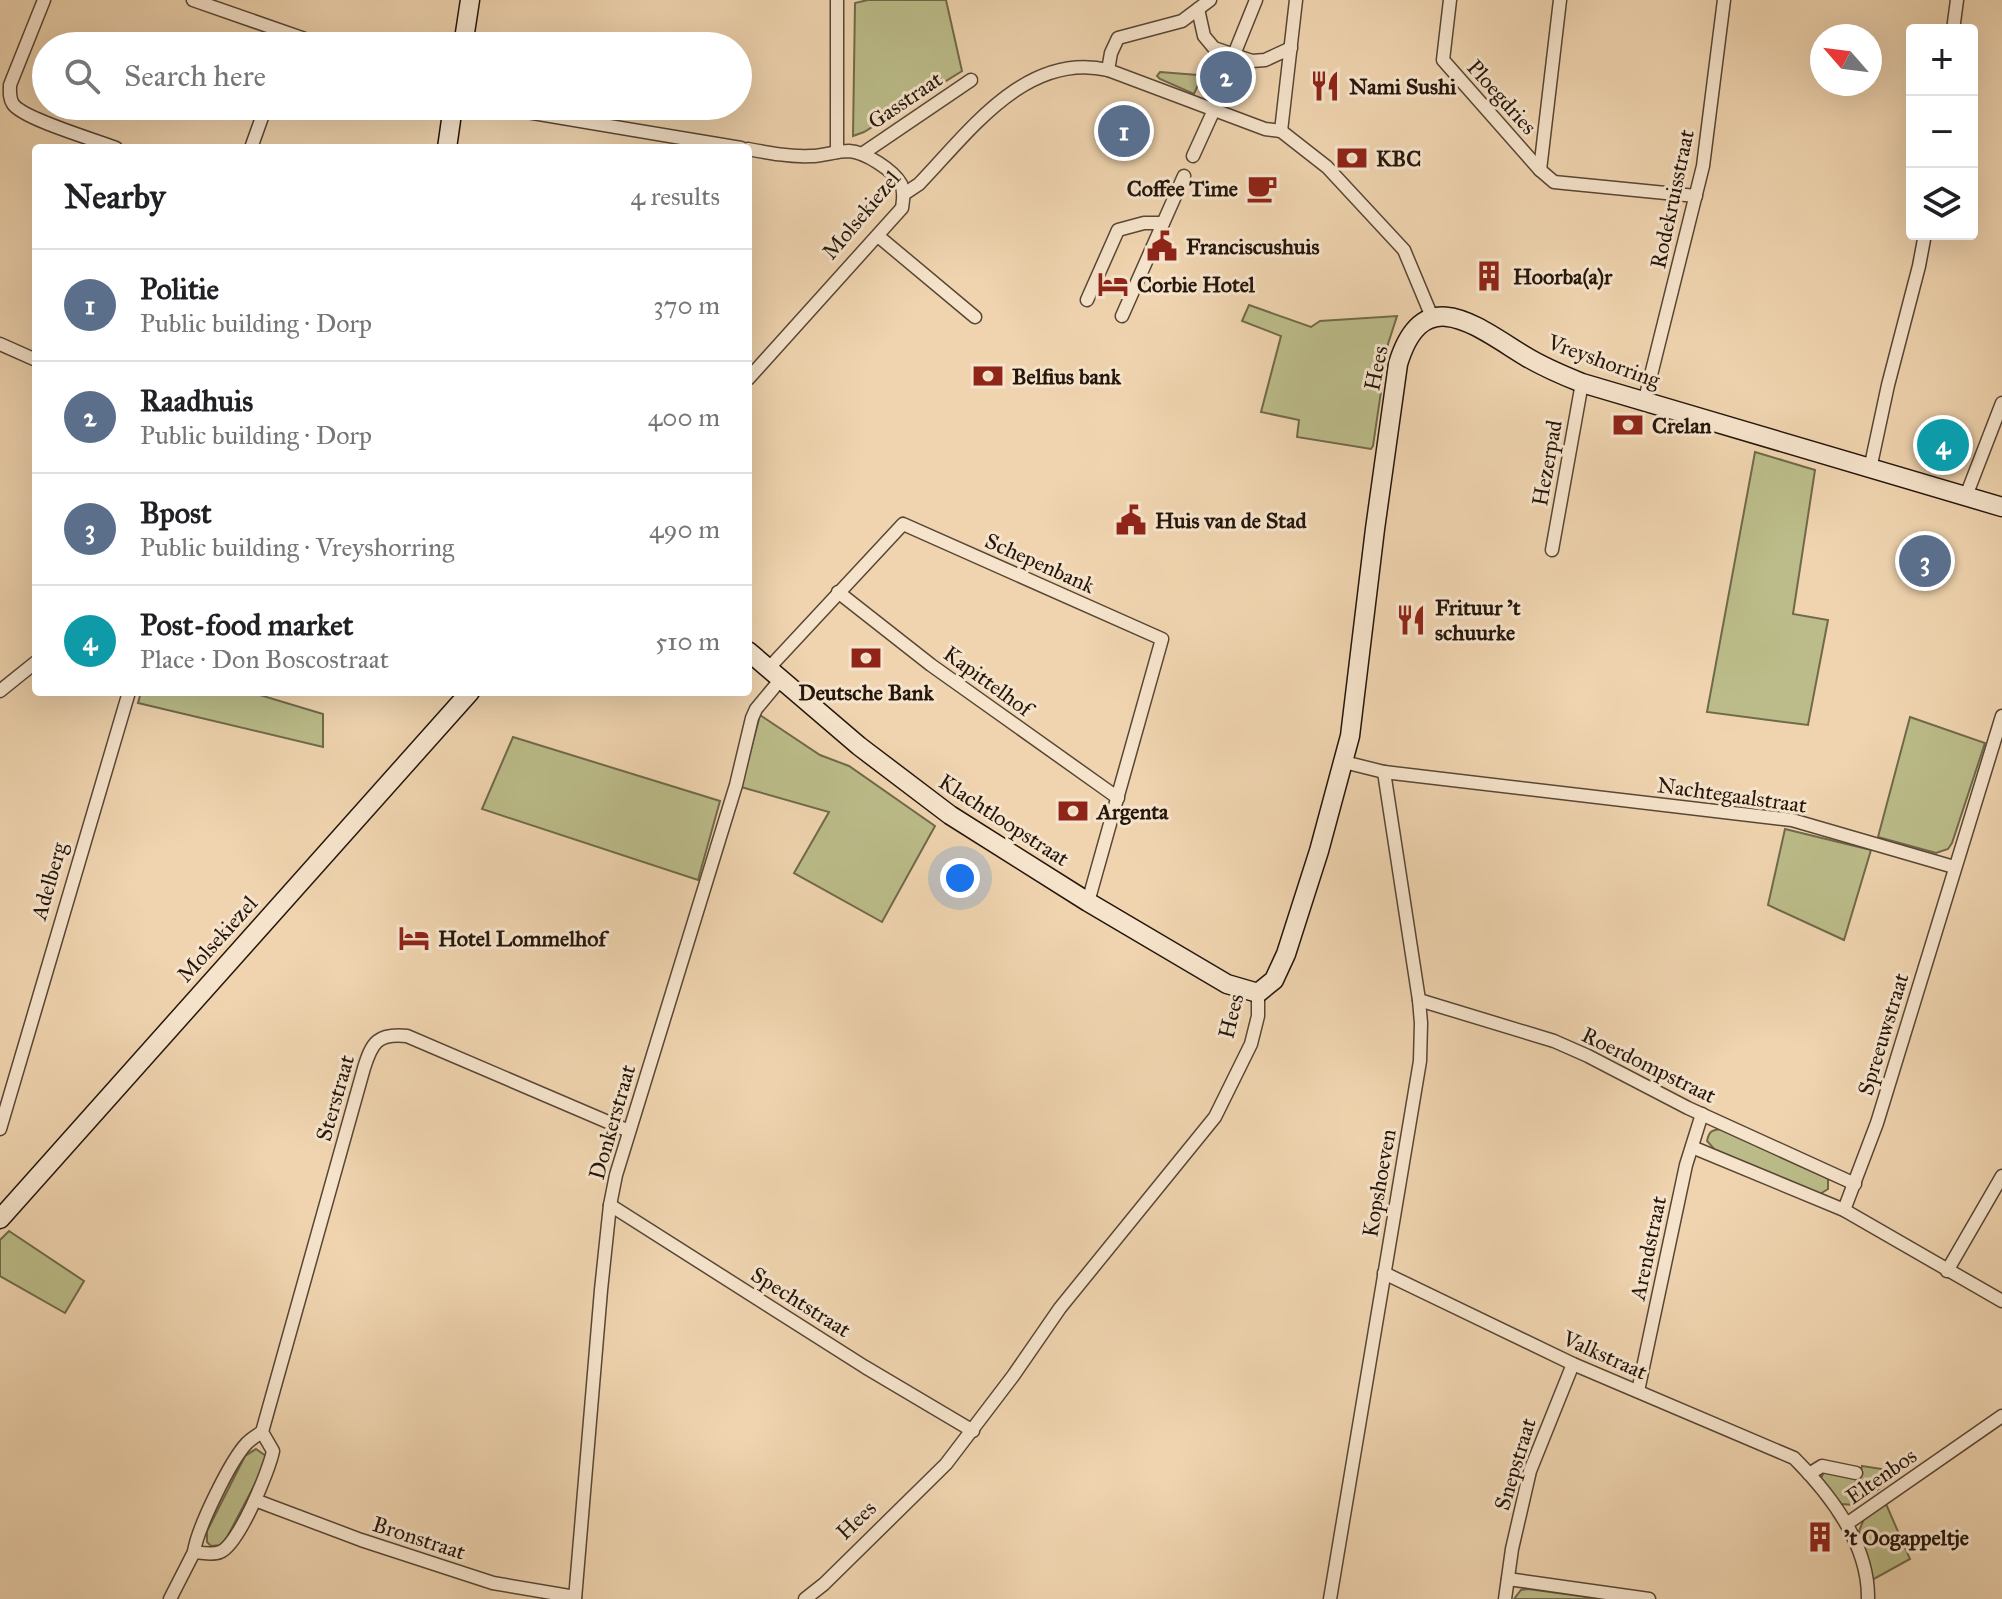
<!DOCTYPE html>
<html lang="en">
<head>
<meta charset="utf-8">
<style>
  body { margin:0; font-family:"IM FELL Great Primer",serif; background:#f2f2f2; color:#202124 }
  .controls { position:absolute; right:24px; top:24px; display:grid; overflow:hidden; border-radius:8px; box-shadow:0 8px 32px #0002 }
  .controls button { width:72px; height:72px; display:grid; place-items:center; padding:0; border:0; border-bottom:2px solid #e0e0e0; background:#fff; color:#202124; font:40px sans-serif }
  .compass { position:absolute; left:1810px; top:24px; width:72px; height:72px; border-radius:50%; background:#fff; box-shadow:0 8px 32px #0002; rotate:298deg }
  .you { position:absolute; left:960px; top:878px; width:28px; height:28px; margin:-20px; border:6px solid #fff; border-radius:50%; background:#1a73e8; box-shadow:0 0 0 12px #1a73e833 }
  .badge { display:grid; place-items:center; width:52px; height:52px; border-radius:50%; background:#8f2418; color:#fff; font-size:26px; font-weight:700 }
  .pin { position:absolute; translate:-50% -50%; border:4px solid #fff; box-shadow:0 2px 8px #0006 }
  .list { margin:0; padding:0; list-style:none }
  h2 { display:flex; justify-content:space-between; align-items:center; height:104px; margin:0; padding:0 32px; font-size:34px }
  h2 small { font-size:26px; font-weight:400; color:#757577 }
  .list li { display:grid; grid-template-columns:52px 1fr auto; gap:24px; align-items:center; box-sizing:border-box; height:112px; padding:0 32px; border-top:2px solid #e0e0e0 }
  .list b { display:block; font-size:30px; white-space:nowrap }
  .list p { margin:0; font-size:26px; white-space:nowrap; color:#757577 }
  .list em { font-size:26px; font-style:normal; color:#757577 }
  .icon { flex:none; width:44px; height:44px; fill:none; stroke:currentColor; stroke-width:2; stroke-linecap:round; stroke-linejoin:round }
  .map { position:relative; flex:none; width:2002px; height:1599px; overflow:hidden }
  .search { position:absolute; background:#fff; box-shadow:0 8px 32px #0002; left:32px; top:32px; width:720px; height:88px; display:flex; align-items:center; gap:20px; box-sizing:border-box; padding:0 28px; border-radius:44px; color:#757577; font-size:30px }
  .panel { position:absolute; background:#fff; box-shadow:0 8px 32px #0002; left:32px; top:144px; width:720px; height:552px; border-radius:8px }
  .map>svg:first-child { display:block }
</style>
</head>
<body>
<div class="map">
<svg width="2002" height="1599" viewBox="0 0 2002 1599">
  <rect width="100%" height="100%" fill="#efd4af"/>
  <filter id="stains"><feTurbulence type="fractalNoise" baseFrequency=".0025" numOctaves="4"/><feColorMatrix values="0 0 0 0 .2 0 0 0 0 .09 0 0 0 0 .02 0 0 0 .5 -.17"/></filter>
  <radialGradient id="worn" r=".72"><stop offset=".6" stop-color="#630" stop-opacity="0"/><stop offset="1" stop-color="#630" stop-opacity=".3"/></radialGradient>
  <g fill="#bbbc89" stroke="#70694a" stroke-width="2">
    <path d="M868,0H946L962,71L864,132L853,136L855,3Z"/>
    <path d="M1160,72L1198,75L1202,76L1194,94L1160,79L1157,76Z"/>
    <path d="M1249,305L1311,327L1320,321L1397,316L1388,344L1373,446L1371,449L1297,437L1299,420L1261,412L1281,336L1242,321Z"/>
    <path d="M1755,452L1815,470L1793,614L1828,620L1808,725L1707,712Z"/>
    <path d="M141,692H250L323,714V747L138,703Z"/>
    <path d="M760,715L820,755L849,766L935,826L882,922L794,873L829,812L741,787Z"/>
    <path d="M1910,717L1985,743L1952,843L1948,849L1936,853L1878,837Z"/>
    <path d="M513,737L720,801L698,880L482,809Z"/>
    <path d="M1785,829L1871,850L1844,940L1768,905Z"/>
    <path d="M1721,1129L1828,1178V1189L1820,1194L1815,1192L1715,1150L1707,1141C1709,1131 1712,1130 1721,1129Z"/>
    <path d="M9,1231L84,1281L65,1313L0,1276V1240Z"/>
    <path d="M256,1449L266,1456V1463L223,1545L211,1546L207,1542V1531L245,1456Z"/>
    <path d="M1862,1466L1882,1469L1883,1486L1854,1505L1841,1504L1821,1478L1824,1472L1859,1479Z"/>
    <path d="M1886,1504L1910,1559L1872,1580L1859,1531L1864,1519Z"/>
    <path d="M1528,1589L1602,1599H1514L1521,1590Z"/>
  </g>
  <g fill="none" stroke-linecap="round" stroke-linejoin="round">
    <g stroke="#584635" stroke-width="15">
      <g id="minor">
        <path d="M44,0L10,85C10,92 9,98 13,104C23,119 96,140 116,148"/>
        <path d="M193,0L325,46"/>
        <path d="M1450,0L1443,60L1540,170L1554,182L1696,196"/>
        <path d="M1198,9L1204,36L1214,48L1252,61L1265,60L1291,48"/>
        <path d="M1953,30L1957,0"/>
        <path d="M1233,57L1256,0"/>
        <path d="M1108,70L1111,53L1118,38L1182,21L1210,0"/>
        <path d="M490,106L741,148"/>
        <path d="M1281,131L1327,167L1404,250L1432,317"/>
        <path d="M1281,131L1296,0"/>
        <path d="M251,148L266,106"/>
        <path d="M748,149C769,153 790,157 811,156C823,156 836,151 849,151C865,152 893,170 901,184C905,192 903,200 902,208L748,379"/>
        <path d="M837,152V0"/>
        <path d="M862,154L971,80"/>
        <path d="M1193,156L1218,101"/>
        <path d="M1540,170L1560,0"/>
        <path d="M904,194L919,184C969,132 1026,51 1108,70L1265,129L1281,131"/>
        <path d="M878,236L975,317"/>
        <path d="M1087,300L1118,230L1144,223H1163"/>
        <path d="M1122,316L1184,176"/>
        <path d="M0,344L36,360"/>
        <path d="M1644,403L1703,166L1724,0"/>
        <path d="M1870,469L1888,385L1919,266L1925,234"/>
        <path d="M1966,496L2002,403"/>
        <path d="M1552,550L1582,383"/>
        <path d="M838,592L931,665L1118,798"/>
        <path d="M768,669L903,524L1162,639L1088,902"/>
        <path d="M0,691L36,662"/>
        <path d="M1344,762L1384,772L1792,820L1954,867"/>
        <path d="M1419,1000L1554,1041L1588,1056L1688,1108L1855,1184"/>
        <path d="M0,1129L129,692"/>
        <path d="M1692,1147L1844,1210L2002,1301"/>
        <path d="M610,1205L865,1367L973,1431"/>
        <path d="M1844,1210L1877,1123L2002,716"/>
        <path d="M1947,1271L2002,1176"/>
        <path d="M1384,1273L1573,1364L1794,1458C1831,1495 1869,1544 1868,1599"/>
        <path d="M1638,1391L1686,1165L1702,1114"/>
        <path d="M262,1432L273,1451C269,1471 238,1546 220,1552C213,1555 202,1553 194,1552C197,1529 230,1461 247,1443C251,1439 257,1435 262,1432L364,1068C372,1042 378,1033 407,1036L629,1131"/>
        <path d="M1809,1474L1822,1466L1856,1473"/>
        <path d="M255,1500L361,1540L493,1583L575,1597"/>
        <path d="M1848,1523L2002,1416"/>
        <path d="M1508,1579L1649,1599"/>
        <path d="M170,1599L194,1552"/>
        <path d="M575,1599L601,1290L610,1205L616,1175L736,785L752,718L756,709L781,679"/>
        <path d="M805,1599L824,1584L946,1464L1013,1376L1060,1308L1215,1117L1251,1044L1258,1016V993"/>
        <path d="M1330,1599L1420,1061L1421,1023L1419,1000L1384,772"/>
        <path d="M1505,1599L1512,1549L1530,1471L1573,1364"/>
      </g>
    </g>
    <g stroke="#25160c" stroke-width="21">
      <g id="secondary">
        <path d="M463,46L470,0"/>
        <path d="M447,148L453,106"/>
        <path d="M748,651L859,746L950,815L1088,902L1227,984L1258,993L1274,980L1286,954L1319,851L1350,736L1375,529L1398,364C1423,281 1476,326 1525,356C1543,367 1562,375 1582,383L2002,507"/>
        <path d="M0,1219L470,692"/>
      </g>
    </g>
    <use href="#minor" stroke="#f5e3cb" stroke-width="12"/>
    <use href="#secondary" stroke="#f5e3cb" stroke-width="18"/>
  </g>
  <defs>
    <g id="restaurant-bare" transform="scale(2.4)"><path d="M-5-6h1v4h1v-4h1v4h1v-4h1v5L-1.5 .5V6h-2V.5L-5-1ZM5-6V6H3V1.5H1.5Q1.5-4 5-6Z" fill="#8f2418" stroke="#f5e3cb" stroke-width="2.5" paint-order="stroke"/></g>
    <g id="bank-bare" transform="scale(2.4)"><path d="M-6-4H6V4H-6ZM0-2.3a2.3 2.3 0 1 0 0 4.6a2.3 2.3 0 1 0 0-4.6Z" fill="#8f2418" stroke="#f5e3cb" stroke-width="2.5" paint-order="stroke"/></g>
    <g id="cafe-bare" transform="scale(2.4)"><path d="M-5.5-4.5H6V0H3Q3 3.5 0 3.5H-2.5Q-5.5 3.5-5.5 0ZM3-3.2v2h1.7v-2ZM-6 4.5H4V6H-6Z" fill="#8f2418" stroke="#f5e3cb" stroke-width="2.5" paint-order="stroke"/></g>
    <g id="civic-bare" transform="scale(2.4)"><path d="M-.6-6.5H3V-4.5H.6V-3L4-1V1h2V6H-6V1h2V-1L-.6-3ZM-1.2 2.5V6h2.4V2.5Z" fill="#8f2418" stroke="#f5e3cb" stroke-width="2.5" paint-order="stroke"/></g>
    <g id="building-bare" transform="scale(2.4)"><path d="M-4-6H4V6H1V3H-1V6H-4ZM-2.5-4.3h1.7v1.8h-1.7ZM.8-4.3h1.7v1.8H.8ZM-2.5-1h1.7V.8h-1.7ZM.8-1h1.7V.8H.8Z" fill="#8f2418" stroke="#f5e3cb" stroke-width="2.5" paint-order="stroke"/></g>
    <g id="hotel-bare" transform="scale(2.4)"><path d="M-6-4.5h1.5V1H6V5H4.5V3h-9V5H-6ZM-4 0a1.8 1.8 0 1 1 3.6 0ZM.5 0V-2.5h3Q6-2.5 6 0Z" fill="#8f2418" stroke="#f5e3cb" stroke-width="2.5" paint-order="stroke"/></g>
  </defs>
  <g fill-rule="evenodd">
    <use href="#restaurant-bare" x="1325" y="86"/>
    <use href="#bank-bare" x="1352" y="158"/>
    <use href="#cafe-bare" x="1262" y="188"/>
    <use href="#civic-bare" x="1162" y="246"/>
    <use href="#building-bare" x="1489" y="276"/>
    <use href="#hotel-bare" x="1113" y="284"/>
    <use href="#bank-bare" x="988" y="376"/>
    <use href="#bank-bare" x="1628" y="425"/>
    <use href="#civic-bare" x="1131" y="520"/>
    <use href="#restaurant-bare" x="1411" y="620"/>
    <use href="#bank-bare" x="866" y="658"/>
    <use href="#bank-bare" x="1073" y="811"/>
    <use href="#hotel-bare" x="414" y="938"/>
    <use href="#building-bare" x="1820" y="1537"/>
  </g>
  <g text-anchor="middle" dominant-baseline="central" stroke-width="6" stroke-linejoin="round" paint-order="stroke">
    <g font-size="22" font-weight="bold" fill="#25160c" stroke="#f5e3cb" text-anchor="start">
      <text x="1349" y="86">Nami Sushi</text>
      <text x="1376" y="158">KBC</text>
      <text x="1238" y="188" text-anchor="end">Coffee Time</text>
      <text x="1186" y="246">Franciscushuis</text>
      <text x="1513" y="276">Hoorba(a)r</text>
      <text x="1137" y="284">Corbie Hotel</text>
      <text x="1012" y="376">Belfius bank</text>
      <text x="1652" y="425">Crelan</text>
      <text x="1155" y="520">Huis van de Stad</text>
      <text x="1435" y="607">Frituur 't<tspan x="1435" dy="25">schuurke</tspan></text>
      <text x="866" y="692" text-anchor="middle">Deutsche Bank</text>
      <text x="1097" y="811">Argenta</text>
      <text x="438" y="938">Hotel Lommelhof</text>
      <text x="1844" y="1537">'t Oogappeltje</text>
    </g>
    <g font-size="22" fill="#25160c" stroke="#f5e3cb">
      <text transform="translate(1502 97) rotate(48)">Ploegdries</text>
      <text transform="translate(905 100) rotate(-34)">Gasstraat</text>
      <text transform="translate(1672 199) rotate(-78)">Rodekruisstraat</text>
      <text transform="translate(861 215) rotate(-50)">Molsekiezel</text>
      <text transform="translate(1604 361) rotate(20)">Vreyshorring</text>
      <text transform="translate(1376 368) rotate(-78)">Hees</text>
      <text transform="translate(1547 463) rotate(-80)">Hezerpad</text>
      <text transform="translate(1040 563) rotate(24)">Schepenbank</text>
      <text transform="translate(988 681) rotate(36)">Kapittelhof</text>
      <text transform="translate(1732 795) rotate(8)">Nachtegaalstraat</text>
      <text transform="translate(1004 820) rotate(33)">Klachtloopstraat</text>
      <text transform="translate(49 881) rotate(-74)">Adelberg</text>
      <text transform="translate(217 939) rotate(-48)">Molsekiezel</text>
      <text transform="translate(1231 1016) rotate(-76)">Hees</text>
      <text transform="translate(1883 1034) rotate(-73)">Spreeuwstraat</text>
      <text transform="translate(1649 1065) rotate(26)">Roerdompstraat</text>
      <text transform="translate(335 1098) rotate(-74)">Sterstraat</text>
      <text transform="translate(612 1122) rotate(-74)">Donkerstraat</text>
      <text transform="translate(1379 1183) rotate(-80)">Kopshoeven</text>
      <text transform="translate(1648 1248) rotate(-78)">Arendstraat</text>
      <text transform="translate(801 1302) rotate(32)">Spechtstraat</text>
      <text transform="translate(1605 1355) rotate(24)">Valkstraat</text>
      <text transform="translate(1515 1464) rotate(-73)">Snepstraat</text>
      <text transform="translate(1881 1476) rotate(-35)">Eltenbos</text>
      <text transform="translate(856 1520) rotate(-44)">Hees</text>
      <text transform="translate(419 1538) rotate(18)">Bronstraat</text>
    </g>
  </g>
  <rect width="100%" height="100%" filter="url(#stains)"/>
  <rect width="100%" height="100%" fill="url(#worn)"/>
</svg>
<div class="controls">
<button>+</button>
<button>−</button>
<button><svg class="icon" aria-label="layers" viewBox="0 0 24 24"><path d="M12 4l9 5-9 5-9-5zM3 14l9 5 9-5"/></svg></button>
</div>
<svg class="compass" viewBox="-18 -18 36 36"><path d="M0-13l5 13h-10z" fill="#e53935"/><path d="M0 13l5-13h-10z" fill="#757577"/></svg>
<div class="you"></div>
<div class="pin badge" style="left:1124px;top:131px;background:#5c6f8a">1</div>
<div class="pin badge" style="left:1226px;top:77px;background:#5c6f8a">2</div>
<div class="pin badge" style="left:1925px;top:561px;background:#5c6f8a">3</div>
<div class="pin badge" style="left:1943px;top:445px;background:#0f9aa8">4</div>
<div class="search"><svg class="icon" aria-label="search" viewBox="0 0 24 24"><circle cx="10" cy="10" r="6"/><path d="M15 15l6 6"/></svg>Search here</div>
<section class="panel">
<h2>Nearby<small>4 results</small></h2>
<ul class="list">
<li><span class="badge" style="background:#5c6f8a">1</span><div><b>Politie</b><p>Public building · Dorp</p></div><em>370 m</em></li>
<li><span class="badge" style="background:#5c6f8a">2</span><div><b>Raadhuis</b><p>Public building · Dorp</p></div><em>400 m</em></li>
<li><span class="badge" style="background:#5c6f8a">3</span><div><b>Bpost</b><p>Public building · Vreyshorring</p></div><em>490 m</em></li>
<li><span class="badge" style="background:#0f9aa8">4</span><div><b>Post-food market</b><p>Place · Don Boscostraat</p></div><em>510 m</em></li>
</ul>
</section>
</div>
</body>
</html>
